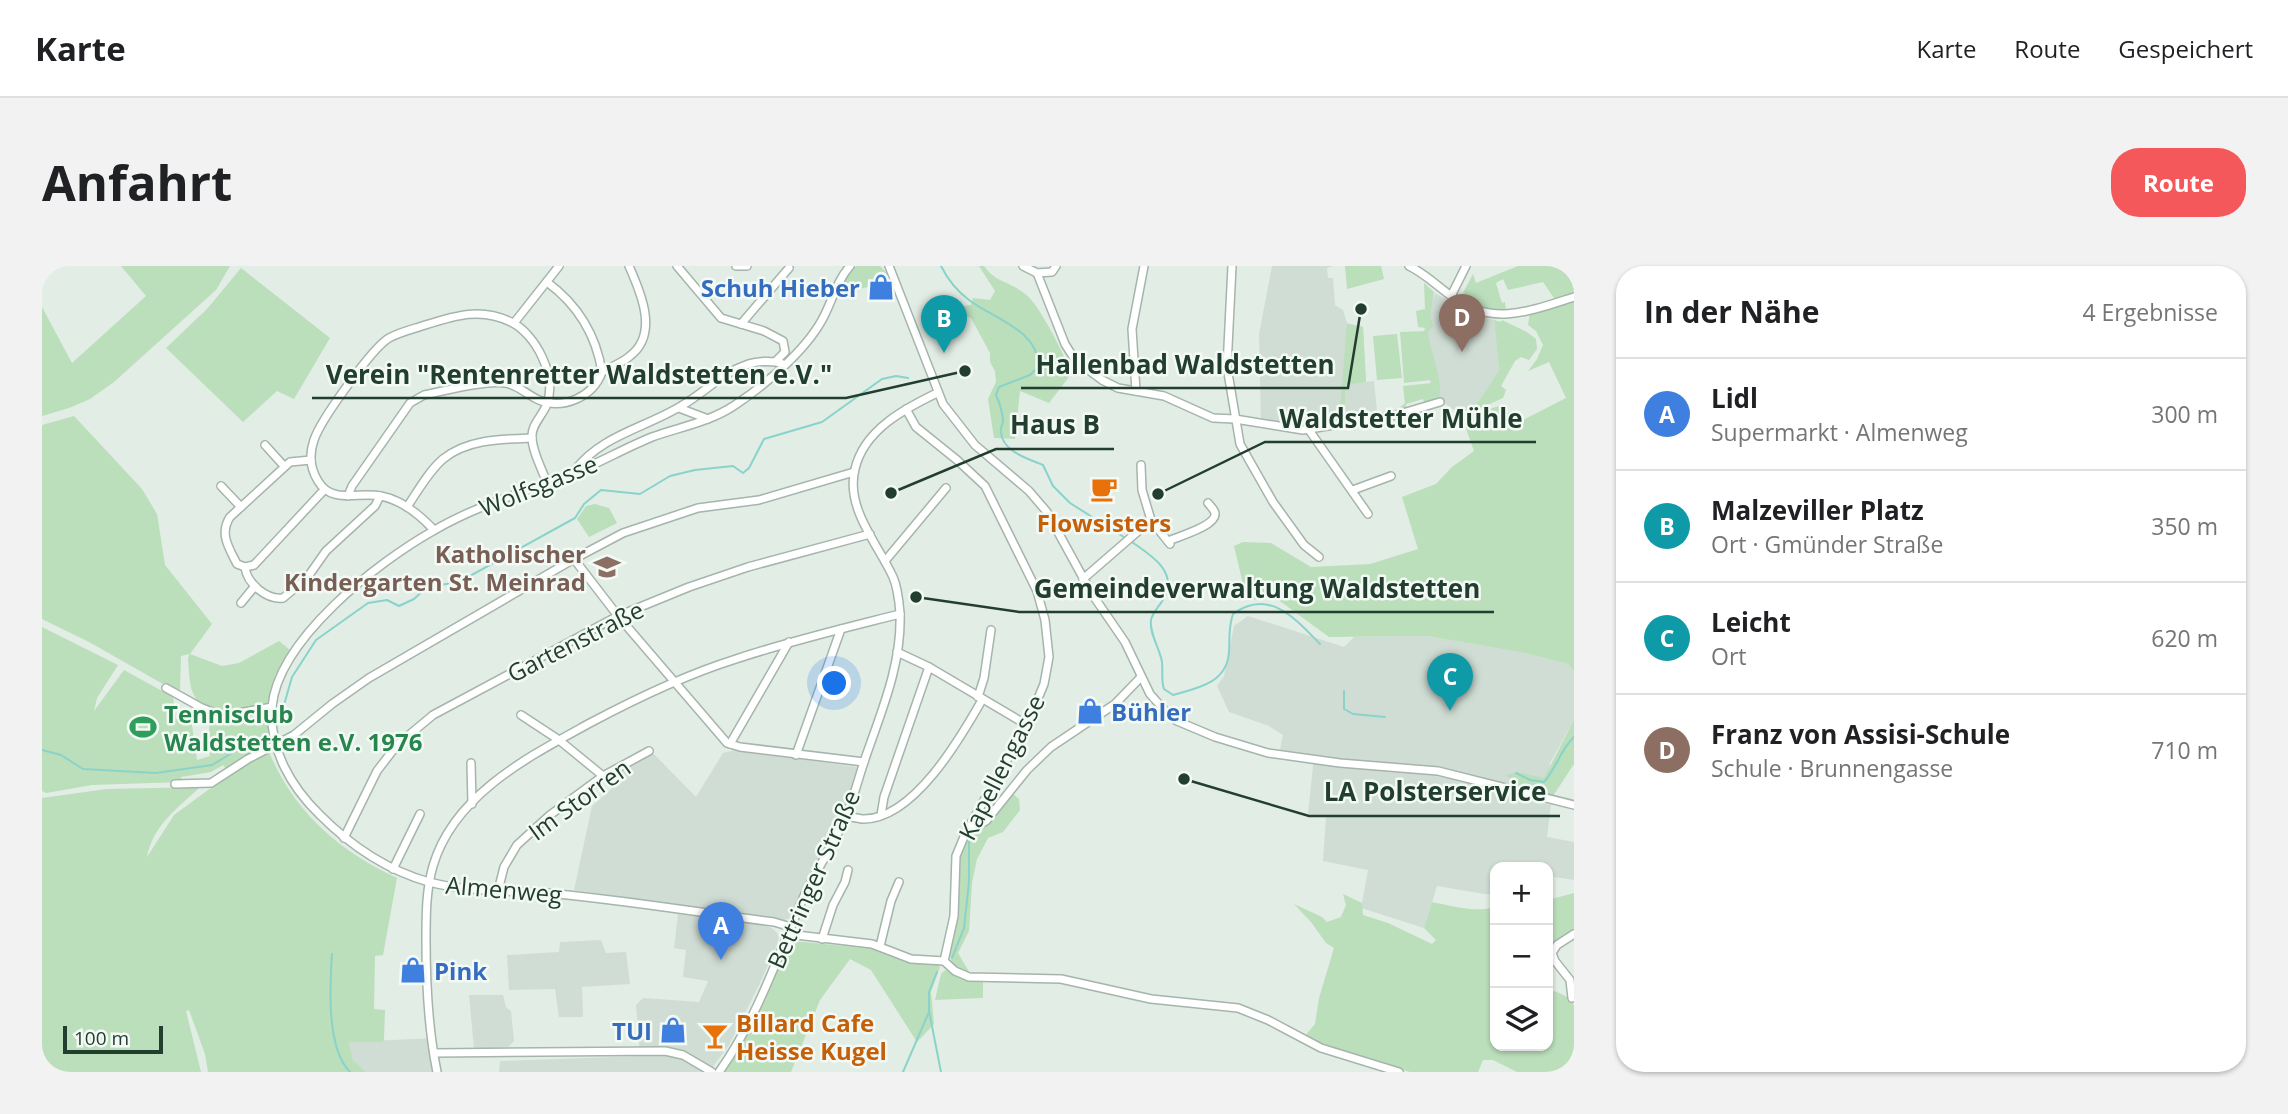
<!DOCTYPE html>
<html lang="de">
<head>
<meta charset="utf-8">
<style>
  body { margin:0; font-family:"Open Sans",sans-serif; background:#f2f2f2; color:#202124 }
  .controls { position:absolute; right:21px; bottom:21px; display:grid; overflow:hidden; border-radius:14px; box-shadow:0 2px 5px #0004 }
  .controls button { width:63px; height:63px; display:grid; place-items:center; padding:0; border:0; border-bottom:2px solid #e0e0e0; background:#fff; color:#202124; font:35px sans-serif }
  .scale { position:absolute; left:21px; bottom:18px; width:100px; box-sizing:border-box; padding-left:7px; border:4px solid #223e2f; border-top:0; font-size:19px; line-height:24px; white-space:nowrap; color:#223e2f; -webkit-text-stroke:5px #f3f9f5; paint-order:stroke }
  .you { position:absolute; left:793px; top:418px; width:24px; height:24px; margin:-18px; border:5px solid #fff; border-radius:50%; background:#1a73e8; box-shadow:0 0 0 10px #1a73e833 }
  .badge { display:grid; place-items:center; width:46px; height:46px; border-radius:50%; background:#f5585a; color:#fff; font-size:23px; font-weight:700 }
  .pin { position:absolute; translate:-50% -58px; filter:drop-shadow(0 2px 4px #0008) }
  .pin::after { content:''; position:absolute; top:37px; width:24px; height:21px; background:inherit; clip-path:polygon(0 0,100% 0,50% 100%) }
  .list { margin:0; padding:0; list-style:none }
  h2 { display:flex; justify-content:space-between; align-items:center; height:91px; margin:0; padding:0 28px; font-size:30px }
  h2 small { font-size:23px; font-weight:400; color:#757577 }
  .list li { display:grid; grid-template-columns:46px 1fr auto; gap:21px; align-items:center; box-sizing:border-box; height:112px; padding:0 28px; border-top:2px solid #e0e0e0 }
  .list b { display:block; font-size:26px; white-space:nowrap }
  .list p { margin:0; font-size:23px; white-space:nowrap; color:#757577 }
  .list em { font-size:23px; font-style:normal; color:#757577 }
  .icon { flex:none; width:38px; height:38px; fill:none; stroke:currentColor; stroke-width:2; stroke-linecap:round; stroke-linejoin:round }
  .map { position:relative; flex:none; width:1532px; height:806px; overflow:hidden; border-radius:28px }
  header { display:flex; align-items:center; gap:42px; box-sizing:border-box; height:98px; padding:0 35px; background:#fff; border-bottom:2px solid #e0e0e0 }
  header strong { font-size:33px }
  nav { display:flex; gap:38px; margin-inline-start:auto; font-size:24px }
  .intro { display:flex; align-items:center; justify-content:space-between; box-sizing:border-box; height:168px; padding:0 42px }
  h1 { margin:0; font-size:49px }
  .button { padding:18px 32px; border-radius:28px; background:#f5585a; color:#fff; font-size:24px; font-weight:700 }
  main { display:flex; gap:42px; padding:0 42px }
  aside { flex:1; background:#fff; border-radius:28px; box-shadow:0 2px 5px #0004 }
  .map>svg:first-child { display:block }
</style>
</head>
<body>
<header>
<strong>Karte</strong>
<nav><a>Karte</a><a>Route</a><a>Gespeichert</a></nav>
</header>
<div class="intro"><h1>Anfahrt</h1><a class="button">Route</a></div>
<main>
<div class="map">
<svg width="1532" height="806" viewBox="0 0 1532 806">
  <rect width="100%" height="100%" fill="#e2ede5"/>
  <g fill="#d0ddd4">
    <path d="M1230,0H1291L1285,2L1286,12H1291L1293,39L1301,44L1305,57L1321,61L1324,116L1332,115L1335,145L1302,149L1292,155L1266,160L1219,155L1217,68Z"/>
    <path d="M1393,27L1410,37L1446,49V52L1452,54L1457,104L1439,132L1422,151L1390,129L1381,67Z"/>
    <path d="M1206,350L1302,381L1312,371L1385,370L1483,387L1526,398L1532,405V454L1508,497L1507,508L1502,513L1476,506L1477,532L1509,539L1505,571L1532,576V614L1506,610V601H1453V628H1442L1395,620L1382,662L1319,642L1326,604L1281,595L1284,551L1266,548L1272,490L1238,484L1241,469L1227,460L1187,446L1175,420L1182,410L1192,360Z"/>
    <path d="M694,484L815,501L802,548L760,625L750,651L742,654L687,647L532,624L550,540L573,520L563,512L609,485L654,531L681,487Z"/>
    <path d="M636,648L724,659L731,663L737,669L735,679L717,719L687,779L667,806H457L458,795L598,790L594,739L601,732L657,736L666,715L641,711L644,684L632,682Z"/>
    <path d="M559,674L564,687L584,686L588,718L540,721L541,751H517L513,723L467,724L465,689L517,686L518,676Z"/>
    <path d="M427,729H461L464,741L469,745L472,775L466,781L432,783Z"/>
    <path d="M394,772L400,806H324L311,794L307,776Z"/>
  </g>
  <g fill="#bbdebb">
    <path d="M79,0H188L174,24L72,116L48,133L27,142L0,150V41L30,97L104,30Z"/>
    <path d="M814,0H838L848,10L829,16L830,20L801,27L799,24L805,10Z"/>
    <path d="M937,0H942C954,17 967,15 982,27C998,38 1021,88 1030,107L1007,137L978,125L973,173L952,172L946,133L954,116L953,105L948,96V87L929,52L918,48L920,40L929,39L931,32L948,34L953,25Z"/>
    <path d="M1303,0H1339L1342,13L1305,23Z"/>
    <path d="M1476,0H1532V26L1519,32H1512L1501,16L1466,24L1461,13L1454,17L1460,37L1463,36L1464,44L1457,47L1424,35L1421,27L1431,8L1434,17Z"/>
    <path d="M199,2L288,72L252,133L235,125L201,156L124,82L165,43Z"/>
    <path d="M1382,17L1392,26L1388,51L1391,60L1386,67C1389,89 1399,107 1398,130L1383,139L1381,133L1364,138V144H1359L1357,142L1363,137L1361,120L1390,117L1389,114L1362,117L1358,66L1384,65V62L1376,61L1374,45L1383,43Z"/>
    <path d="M1532,32V405L1526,398L1483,387L1385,370L1287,371L1231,330L1205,335L1192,280L1201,276L1229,277L1269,301L1328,298L1376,283L1360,231L1394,218L1410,201L1432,185L1421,154L1422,151L1457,140L1479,155L1524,132L1507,96L1486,105L1495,93L1501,79L1494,65L1486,59L1488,46Z"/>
    <path d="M1452,54L1459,56L1460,54L1485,66L1494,73L1495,83L1487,94L1479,91L1473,95L1459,120L1464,124L1461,132L1425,148L1439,132L1457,104Z"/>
    <path d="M1305,58L1321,61L1324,116L1303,119V148L1298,143Z"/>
    <path d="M1355,68L1360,112L1335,114L1331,70Z"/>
    <path d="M32,150L100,223L115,248L123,299L170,358L148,388L180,400L197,397L237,375L248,384L233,409L228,433L224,438C204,447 166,455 153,431C147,422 147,405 146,393L147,388L139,390L138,424L121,418L47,376L0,353V159Z"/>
    <path d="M553,238L567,242L575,257L547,271L535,253L544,240Z"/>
    <path d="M0,361L76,399L55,432L52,445L82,404L131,431L134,453L149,452L155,494L168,490L167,456L222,449L226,456V476L185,504L181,499L169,506L139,511L140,516L50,519L4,527L0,525Z"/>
    <path d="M1532,454V498L1509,533L1477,522L1464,509L1476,506L1502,512Z"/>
    <path d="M227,486C252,546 297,585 355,612L341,689L333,690L332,743L343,744L342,773L341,776H307L311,794L324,806H166L163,788L147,744L144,745L159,806H0V532L65,523L158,521C136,542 111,559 105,591L132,549L188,508Z"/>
    <path d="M969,526L977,533L978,544L961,566L946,572L935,593L930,617L927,665L916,687L929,709L913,703L907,688L916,649L919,587L940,548L947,555Z"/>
    <path d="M1532,627V666L1511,681L1506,691V634Z"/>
    <path d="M1301,628L1320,637L1321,649L1346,657L1390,678L1394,674L1382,662L1390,636C1410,640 1433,647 1453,641V780H1506V727L1513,725L1529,733L1532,740V795L1524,806H1475L1451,794H1441L1436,806H1368L1280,781L1263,770L1273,758L1277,732L1292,682L1284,677L1269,656L1252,638L1280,651L1285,656L1299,651L1304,639Z"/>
    <path d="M750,675L835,683L863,696L897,699L898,701L889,726L892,758L875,776L829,704L808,693L778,734L749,806H680L700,777L746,678Z"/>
    <path d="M903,704L923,713L941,714V732L893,734L899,708Z"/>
  </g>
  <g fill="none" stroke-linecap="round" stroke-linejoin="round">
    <g stroke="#89d3cb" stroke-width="2">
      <path d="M899,0C906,14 915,25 927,34C950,52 999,65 996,101L988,109L957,121L954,129C958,138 961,146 961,156C960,159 958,163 959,167C961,186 987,193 1001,199L1011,220L1028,237L1085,273"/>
      <path d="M1090,276C1108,289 1135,304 1123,330C1119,339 1111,345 1109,354C1107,367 1118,383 1120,396C1121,406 1119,414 1122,423L1131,429C1156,422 1185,417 1187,386C1188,372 1186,362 1191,348C1227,322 1253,352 1278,378"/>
      <path d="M1302,425V443L1311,448L1343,451"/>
      <path d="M242,439L250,411L274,374L326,337L345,334L357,340L372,333L385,321L417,316L533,252L542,238L559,224L598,228L628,210L653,204L691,200L701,207L707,202L722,173L780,156L840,113L854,110L866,112"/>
      <path d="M0,484L19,489L41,503L114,507L170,499L195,484L220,477"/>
      <path d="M1474,507L1488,514L1502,516C1514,503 1518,484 1532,471"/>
      <path d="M290,688C288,719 284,782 308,806"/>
      <path d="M910,692L922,662L927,616V576"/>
      <path d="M895,706L887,726V745L899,806"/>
      <path d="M861,806L887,746"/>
    </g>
    <g stroke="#a5b5ab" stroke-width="10">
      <g id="minor">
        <path d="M635,0L679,52L722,65L741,75L743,86L734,95"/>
        <path d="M694,0H705"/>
        <path d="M847,0L901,138L933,179L987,225L1005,246L1050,328L1083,376L1108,428L1125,447L1135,455L1173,471L1226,487L1298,497L1396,505L1532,539"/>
        <path d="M981,0L995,7L1010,6L1014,0"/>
        <path d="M1190,0L1185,101L1198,178L1231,236L1262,279L1277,291"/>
        <path d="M1367,0C1384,8 1396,21 1412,32C1451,61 1491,44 1532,31"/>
        <path d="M995,7L1023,78L1033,94L1060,114L1076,122L1122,130L1171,152L1193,153L1261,164L1354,149L1398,136"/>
        <path d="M1409,30L1424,0"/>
        <path d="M472,57L517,0"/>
        <path d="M699,58L747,2"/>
        <path d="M560,106C569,101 580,97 588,90C617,68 599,27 587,0"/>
        <path d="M1094,125L1090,63L1102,0"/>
        <path d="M637,142L666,153"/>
        <path d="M864,143L874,161L915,194L943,220L995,325L1003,354L1007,391L1002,418L985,459L924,566L914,590L912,650L902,695"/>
        <path d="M1267,164L1326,248"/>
        <path d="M223,179L242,200"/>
        <path d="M269,194L248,196L188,251C177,268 187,282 195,298L203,301L212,299L282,224"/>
        <path d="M533,204C560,169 603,162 639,140C661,128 680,107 704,99C714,95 731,94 741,98"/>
        <path d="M179,220L199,241"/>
        <path d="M1311,224L1349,210"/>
        <path d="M306,230L310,220L368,137L382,129C403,125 443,114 463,117C475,118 485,129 497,134C521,144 551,131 560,106C554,68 536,39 505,16"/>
        <path d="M365,241C376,225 386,206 401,193C425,173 460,173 490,172"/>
        <path d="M1109,254L1128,278"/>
        <path d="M392,264C378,249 359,234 339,230C317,225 290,239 276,215C268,202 267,188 272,174C278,155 330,82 347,72C356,67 367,64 377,61C409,51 437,40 469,56C494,68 515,110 505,138C501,149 489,159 490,171C490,185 500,203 505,217"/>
        <path d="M1126,275C1135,271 1175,260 1173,247C1172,243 1169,241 1166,237"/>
        <path d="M532,293L576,350L685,477L698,481L822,496"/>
        <path d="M843,295L904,222"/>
        <path d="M203,301C205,318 225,334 241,332L265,312L284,285L333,240L338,230"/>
        <path d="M1041,313L1109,254L1100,224L1099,199"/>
        <path d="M199,337L213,320"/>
        <path d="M855,386L887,401L985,459"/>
        <path d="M124,422L160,442L180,450L230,441"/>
        <path d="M936,431L942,412L949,364"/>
        <path d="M479,449L517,474L561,510"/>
        <path d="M688,478L747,376"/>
        <path d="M754,489L799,363"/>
        <path d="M429,497L430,538"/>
        <path d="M133,518L169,517L206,493L252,469L290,438L327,412L532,293L581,267L656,242L717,234L812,206"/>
        <path d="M839,549L842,531L887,401"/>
        <path d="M804,550C809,551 815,552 820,553C871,555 919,471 940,434"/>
        <path d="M926,565L944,555L985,504L1009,481L1073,438L1099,411"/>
        <path d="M302,572L335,505L355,479L391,449L576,350L647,321L706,301L828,268"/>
        <path d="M351,603L378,548"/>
        <path d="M456,625L462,601L475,579L508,549L561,510L607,485"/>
        <path d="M749,661L732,656C660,647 588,635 516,628C473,624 429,627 387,616C344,604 309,580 278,549C249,521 227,483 230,441C236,373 336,296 391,265C435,239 483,226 530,208C557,197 583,182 610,171C638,161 668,156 693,139C722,120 763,85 780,54C790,36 794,16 808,0"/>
        <path d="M746,668L830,678L869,693L902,695"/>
        <path d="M780,673L791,639L803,616L806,604"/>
        <path d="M838,680L849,635L857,616"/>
        <path d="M902,695L913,705L927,711L1019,713L1109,733L1196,742L1226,754L1279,782L1357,806"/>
        <path d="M1530,732L1528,714L1513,695L1510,687L1515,679L1532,668"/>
        <path d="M392,787L623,785L641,789L670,806"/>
        <path d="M395,806C386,762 384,719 384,674C384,649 384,624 391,600C412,528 488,490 548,457C595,432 643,409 694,393C748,375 803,362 858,348"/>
        <path d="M677,806C715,753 736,689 762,630C775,603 792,578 804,550C812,531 817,510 824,490C840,444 860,397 858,347C857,335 856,322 851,311C836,278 803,242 813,203C822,164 862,143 895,127"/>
      </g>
    </g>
    <use href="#minor" stroke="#fff" stroke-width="7"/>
  </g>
  <defs>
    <g id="shop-bare" transform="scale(2.1)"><path d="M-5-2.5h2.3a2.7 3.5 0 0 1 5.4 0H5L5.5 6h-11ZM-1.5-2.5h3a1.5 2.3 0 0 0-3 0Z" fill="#3f7fe0" stroke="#f3f9f5" stroke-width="2.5" paint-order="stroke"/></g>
    <g id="cafe-bare" transform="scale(2.1)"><path d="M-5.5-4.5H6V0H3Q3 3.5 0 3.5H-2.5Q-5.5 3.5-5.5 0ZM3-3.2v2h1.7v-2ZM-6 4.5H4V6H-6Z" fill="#e8710a" stroke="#f3f9f5" stroke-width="2.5" paint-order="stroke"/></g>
    <g id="school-bare" transform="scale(2.1)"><path d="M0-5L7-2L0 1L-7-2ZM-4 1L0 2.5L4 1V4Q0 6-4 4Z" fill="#8d6e63" stroke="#f3f9f5" stroke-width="2.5" paint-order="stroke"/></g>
    <g id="stadium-bare" transform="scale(2.1)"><path d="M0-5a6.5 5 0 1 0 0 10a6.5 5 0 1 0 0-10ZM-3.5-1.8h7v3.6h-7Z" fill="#2e9e5b" stroke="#f3f9f5" stroke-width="2.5" paint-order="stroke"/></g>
    <g id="bar-bare" transform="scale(2.1)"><path d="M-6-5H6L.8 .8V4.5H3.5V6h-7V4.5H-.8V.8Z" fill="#e8710a" stroke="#f3f9f5" stroke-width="2.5" paint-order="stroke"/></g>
  </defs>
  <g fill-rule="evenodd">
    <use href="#shop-bare" x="839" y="21"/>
    <use href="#cafe-bare" x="1062" y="223"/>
    <use href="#school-bare" x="565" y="301"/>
    <use href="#shop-bare" x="1048" y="445"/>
    <use href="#stadium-bare" x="101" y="461"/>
    <use href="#shop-bare" x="371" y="704"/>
    <use href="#shop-bare" x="631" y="764"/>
    <use href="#bar-bare" x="673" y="770"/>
  </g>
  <g text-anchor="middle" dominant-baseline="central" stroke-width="5" stroke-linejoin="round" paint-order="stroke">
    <g font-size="24" font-weight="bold" fill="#366cbe" stroke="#f3f9f5" text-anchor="end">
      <text x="818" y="21">Schuh Hieber</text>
      <text x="1069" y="445" text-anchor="start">Bühler</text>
      <text x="392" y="704" text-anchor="start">Pink</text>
      <text x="610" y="764">TUI</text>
    </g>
    <g font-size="24" fill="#223e2f" stroke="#f3f9f5">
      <text transform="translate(496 219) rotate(-22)">Wolfsgasse</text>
      <text transform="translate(533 375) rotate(-27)">Gartenstraße</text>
      <text transform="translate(959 501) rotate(-63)">Kapellengasse</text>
      <text transform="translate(537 533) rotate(-36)">Im Storren</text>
      <text transform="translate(771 613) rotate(-66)">Bettringer Straße</text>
      <text transform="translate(462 623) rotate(5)">Almenweg</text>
    </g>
    <g font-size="24" font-weight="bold" fill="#c56008" stroke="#f3f9f5">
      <text x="1062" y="256">Flowsisters</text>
      <text x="694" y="756" text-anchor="start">Billard Cafe<tspan x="694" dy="28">Heisse Kugel</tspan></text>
    </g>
    <g font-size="24" font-weight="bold" fill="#785e54" stroke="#f3f9f5" text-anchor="end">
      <text x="544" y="287">Katholischer<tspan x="544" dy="28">Kindergarten St. Meinrad</tspan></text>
    </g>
    <g font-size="24" font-weight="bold" fill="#27864d" stroke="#f3f9f5" text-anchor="start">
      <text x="122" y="447">Tennisclub<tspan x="122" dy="28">Waldstetten e.V. 1976</tspan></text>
    </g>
  </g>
  <path fill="none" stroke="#223e2f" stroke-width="2.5" d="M1319 43L1306 122H979M923 105L804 132H270M1116 228L1223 176H1494M849 227L954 183H1072M874 331L977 346H1452M1142 513L1267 550H1518"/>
  <g fill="#223e2f" stroke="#f3f9f5" stroke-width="2.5">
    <circle cx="1319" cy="43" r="7"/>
    <circle cx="923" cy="105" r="7"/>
    <circle cx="1116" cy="228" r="7"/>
    <circle cx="849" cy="227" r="7"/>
    <circle cx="874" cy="331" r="7"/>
    <circle cx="1142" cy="513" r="7"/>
  </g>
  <g font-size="26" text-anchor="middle" font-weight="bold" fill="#223e2f" stroke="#f3f9f5" stroke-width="5" stroke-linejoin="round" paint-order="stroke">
    <text x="1143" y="108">Hallenbad Waldstetten</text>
    <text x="537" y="118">Verein "Rentenretter Waldstetten e.V."</text>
    <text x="1359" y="162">Waldstetter Mühle</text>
    <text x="1013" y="168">Haus B</text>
    <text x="1215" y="332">Gemeindeverwaltung Waldstetten</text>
    <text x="1393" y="535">LA Polsterservice</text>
  </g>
</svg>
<div class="controls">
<button>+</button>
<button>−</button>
<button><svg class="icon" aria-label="layers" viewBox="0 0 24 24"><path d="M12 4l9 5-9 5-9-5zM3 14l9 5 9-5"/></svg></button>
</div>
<div class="scale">100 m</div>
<div class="you"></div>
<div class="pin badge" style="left:679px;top:694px;background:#3f7fe0">A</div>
<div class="pin badge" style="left:902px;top:87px;background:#0f9aa8">B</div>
<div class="pin badge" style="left:1408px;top:445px;background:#0f9aa8">C</div>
<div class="pin badge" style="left:1420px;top:86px;background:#8d6e63">D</div>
</div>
<aside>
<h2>In der Nähe<small>4 Ergebnisse</small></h2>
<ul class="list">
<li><span class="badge" style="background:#3f7fe0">A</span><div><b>Lidl</b><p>Supermarkt · Almenweg</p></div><em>300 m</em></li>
<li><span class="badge" style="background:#0f9aa8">B</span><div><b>Malzeviller Platz</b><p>Ort · Gmünder Straße</p></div><em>350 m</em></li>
<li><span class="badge" style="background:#0f9aa8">C</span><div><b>Leicht</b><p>Ort</p></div><em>620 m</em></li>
<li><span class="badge" style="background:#8d6e63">D</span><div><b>Franz von Assisi-Schule</b><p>Schule · Brunnengasse</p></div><em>710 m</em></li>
</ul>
</aside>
</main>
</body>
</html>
